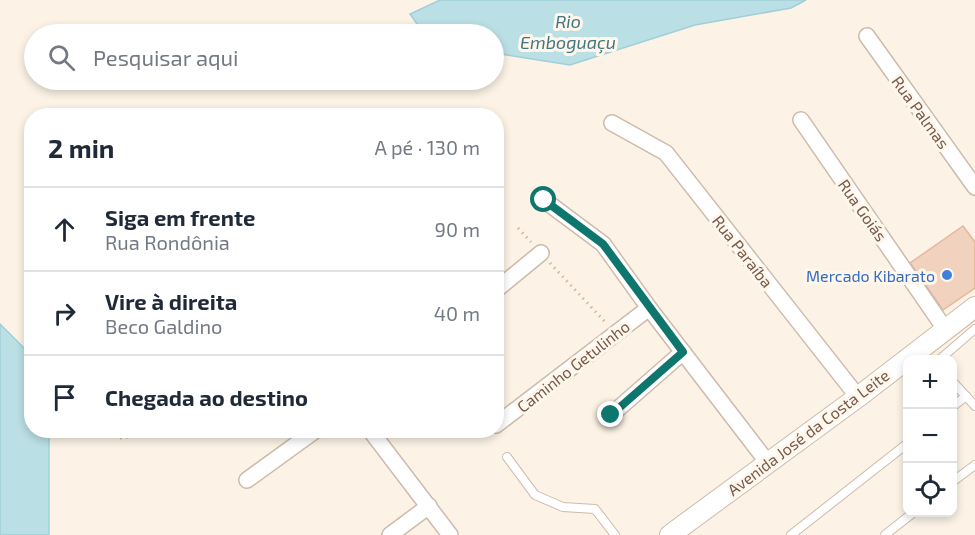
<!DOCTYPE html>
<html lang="pt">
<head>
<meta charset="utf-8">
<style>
  body { margin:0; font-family:"Exo 2",sans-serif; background:#f6f6f7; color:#1f2937 }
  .controls { position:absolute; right:18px; bottom:18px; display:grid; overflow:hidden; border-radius:12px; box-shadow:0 3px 9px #0003 }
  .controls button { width:54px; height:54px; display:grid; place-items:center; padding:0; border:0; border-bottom:2px solid #e0e1e3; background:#fff; color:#1f2937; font:30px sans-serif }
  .stop { position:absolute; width:18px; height:18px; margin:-14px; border:4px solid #0f766e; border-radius:50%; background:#fff }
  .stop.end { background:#0f766e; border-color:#fff; box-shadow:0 2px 6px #0008 }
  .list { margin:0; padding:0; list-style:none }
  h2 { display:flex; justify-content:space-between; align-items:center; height:78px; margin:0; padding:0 24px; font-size:26px }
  h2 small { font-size:20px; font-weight:400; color:#747a83 }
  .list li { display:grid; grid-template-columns:39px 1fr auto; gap:18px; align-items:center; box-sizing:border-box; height:84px; padding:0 24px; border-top:2px solid #e0e1e3 }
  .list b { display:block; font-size:22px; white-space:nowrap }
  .list p { margin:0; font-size:20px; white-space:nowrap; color:#747a83 }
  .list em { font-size:20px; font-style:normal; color:#747a83 }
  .icon { flex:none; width:33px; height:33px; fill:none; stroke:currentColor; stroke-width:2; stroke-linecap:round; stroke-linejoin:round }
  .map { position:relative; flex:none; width:975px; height:535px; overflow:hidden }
  .search { position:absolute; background:#fff; box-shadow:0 3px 9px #0003; left:24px; top:24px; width:480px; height:66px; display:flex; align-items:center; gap:15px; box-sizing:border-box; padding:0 21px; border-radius:33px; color:#747a83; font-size:22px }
  .panel { position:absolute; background:#fff; box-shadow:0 3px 9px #0003; left:24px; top:108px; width:480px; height:330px; border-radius:24px }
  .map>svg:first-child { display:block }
</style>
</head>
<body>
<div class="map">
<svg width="975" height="535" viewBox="0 0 975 535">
  <rect width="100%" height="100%" fill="#fcf3e6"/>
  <g fill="#badfe5" stroke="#a1cfd7" stroke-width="1.5">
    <path d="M440,0H806L791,8L695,25L570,65L494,53V34H424L410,14Z"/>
    <path d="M0,324L31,355L32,430L49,431V535H0Z"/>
  </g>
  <path fill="#f1d2be" stroke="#e3b89e" stroke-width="1.5" d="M963,226L975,242V288L943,310L910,263Z"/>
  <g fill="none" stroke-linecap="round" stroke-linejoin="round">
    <g stroke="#cdbbac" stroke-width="10">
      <g id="service">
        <path d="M939,360L975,329"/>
        <path d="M952,381L975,406"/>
        <path d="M952,407L966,396"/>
        <path d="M507,457L535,495L563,507L595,509L615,535"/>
        <path d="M952,482L975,465"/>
        <path d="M791,535L908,443"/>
        <path d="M885,535L914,512"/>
      </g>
    </g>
    <g stroke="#cdbbac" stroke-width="18">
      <g id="minor">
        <path d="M867,36L975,187"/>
        <path d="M801,120L945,329"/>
        <path d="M612,123L666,153L858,397"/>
        <path d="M544,200L603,244L649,308L768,463"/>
        <path d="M496,290L541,253"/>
        <path d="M611,415L683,352"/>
        <path d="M496,425L649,308"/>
        <path d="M370,430L450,535"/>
        <path d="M247,480L316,430"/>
        <path d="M390,535L429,506"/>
      </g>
    </g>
    <g stroke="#cdbbac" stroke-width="22">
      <path id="tertiary" d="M670,535L858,397L975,307"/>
    </g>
    <g stroke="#d6b5a1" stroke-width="3" stroke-dasharray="1.5 4.5" stroke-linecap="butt">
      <path d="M518,228L531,242"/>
      <path d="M550,263L607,324"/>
      <path d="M227,430L234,437L244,430"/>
      <path d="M120,438L146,435L155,430"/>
    </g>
    <use href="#service" stroke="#fff" stroke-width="8"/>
    <use href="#minor" stroke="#fff" stroke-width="15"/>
    <use href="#tertiary" stroke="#fff" stroke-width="20"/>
  </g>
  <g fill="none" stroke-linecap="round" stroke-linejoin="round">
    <path stroke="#0f766e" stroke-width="8" d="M544,200L603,244L683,352L611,415"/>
  </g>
  <circle fill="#3f7fe0" stroke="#fff7ec" stroke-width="2" cx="947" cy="275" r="6"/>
  <g text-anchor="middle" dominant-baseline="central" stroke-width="6" stroke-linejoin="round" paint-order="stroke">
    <g font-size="16" fill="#755a4b" stroke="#fff7ec">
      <text transform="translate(921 112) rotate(54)">Rua Palmas</text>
      <text transform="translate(863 210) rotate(55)">Rua Goiás</text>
      <text transform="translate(743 251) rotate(52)">Rua Paraíba</text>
      <text transform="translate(573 366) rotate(-38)">Caminho Getulinho</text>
      <text transform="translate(808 432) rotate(-37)">Avenida José da Costa Leite</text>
    </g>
    <g font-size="16" fill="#366cbe" stroke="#fff7ec" text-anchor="end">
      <text x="935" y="275">Mercado Kibarato</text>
    </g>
    <g font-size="18" font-style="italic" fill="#427781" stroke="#fff7ec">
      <text x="568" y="21">Rio<tspan x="568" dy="21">Emboguaçu</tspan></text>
    </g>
  </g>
</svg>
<div class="controls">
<button>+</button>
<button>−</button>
<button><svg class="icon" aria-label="locate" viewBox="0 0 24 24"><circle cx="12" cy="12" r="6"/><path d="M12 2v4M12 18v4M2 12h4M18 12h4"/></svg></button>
</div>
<div class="stop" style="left:544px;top:200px"></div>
<div class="stop end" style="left:611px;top:415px"></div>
<div class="search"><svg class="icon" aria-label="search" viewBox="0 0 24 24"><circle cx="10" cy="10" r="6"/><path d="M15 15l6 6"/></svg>Pesquisar aqui</div>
<section class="panel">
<h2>2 min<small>A pé · 130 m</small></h2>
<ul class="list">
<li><svg class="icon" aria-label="ahead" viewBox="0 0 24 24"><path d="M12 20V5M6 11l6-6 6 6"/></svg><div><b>Siga em frente</b><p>Rua Rondônia</p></div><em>90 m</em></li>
<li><svg class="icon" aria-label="right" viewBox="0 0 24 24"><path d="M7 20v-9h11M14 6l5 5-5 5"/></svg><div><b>Vire à direita</b><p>Beco Galdino</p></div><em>40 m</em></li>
<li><svg class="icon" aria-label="arrive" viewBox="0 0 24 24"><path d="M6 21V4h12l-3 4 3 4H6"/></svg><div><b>Chegada ao destino</b></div></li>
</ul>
</section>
</div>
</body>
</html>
